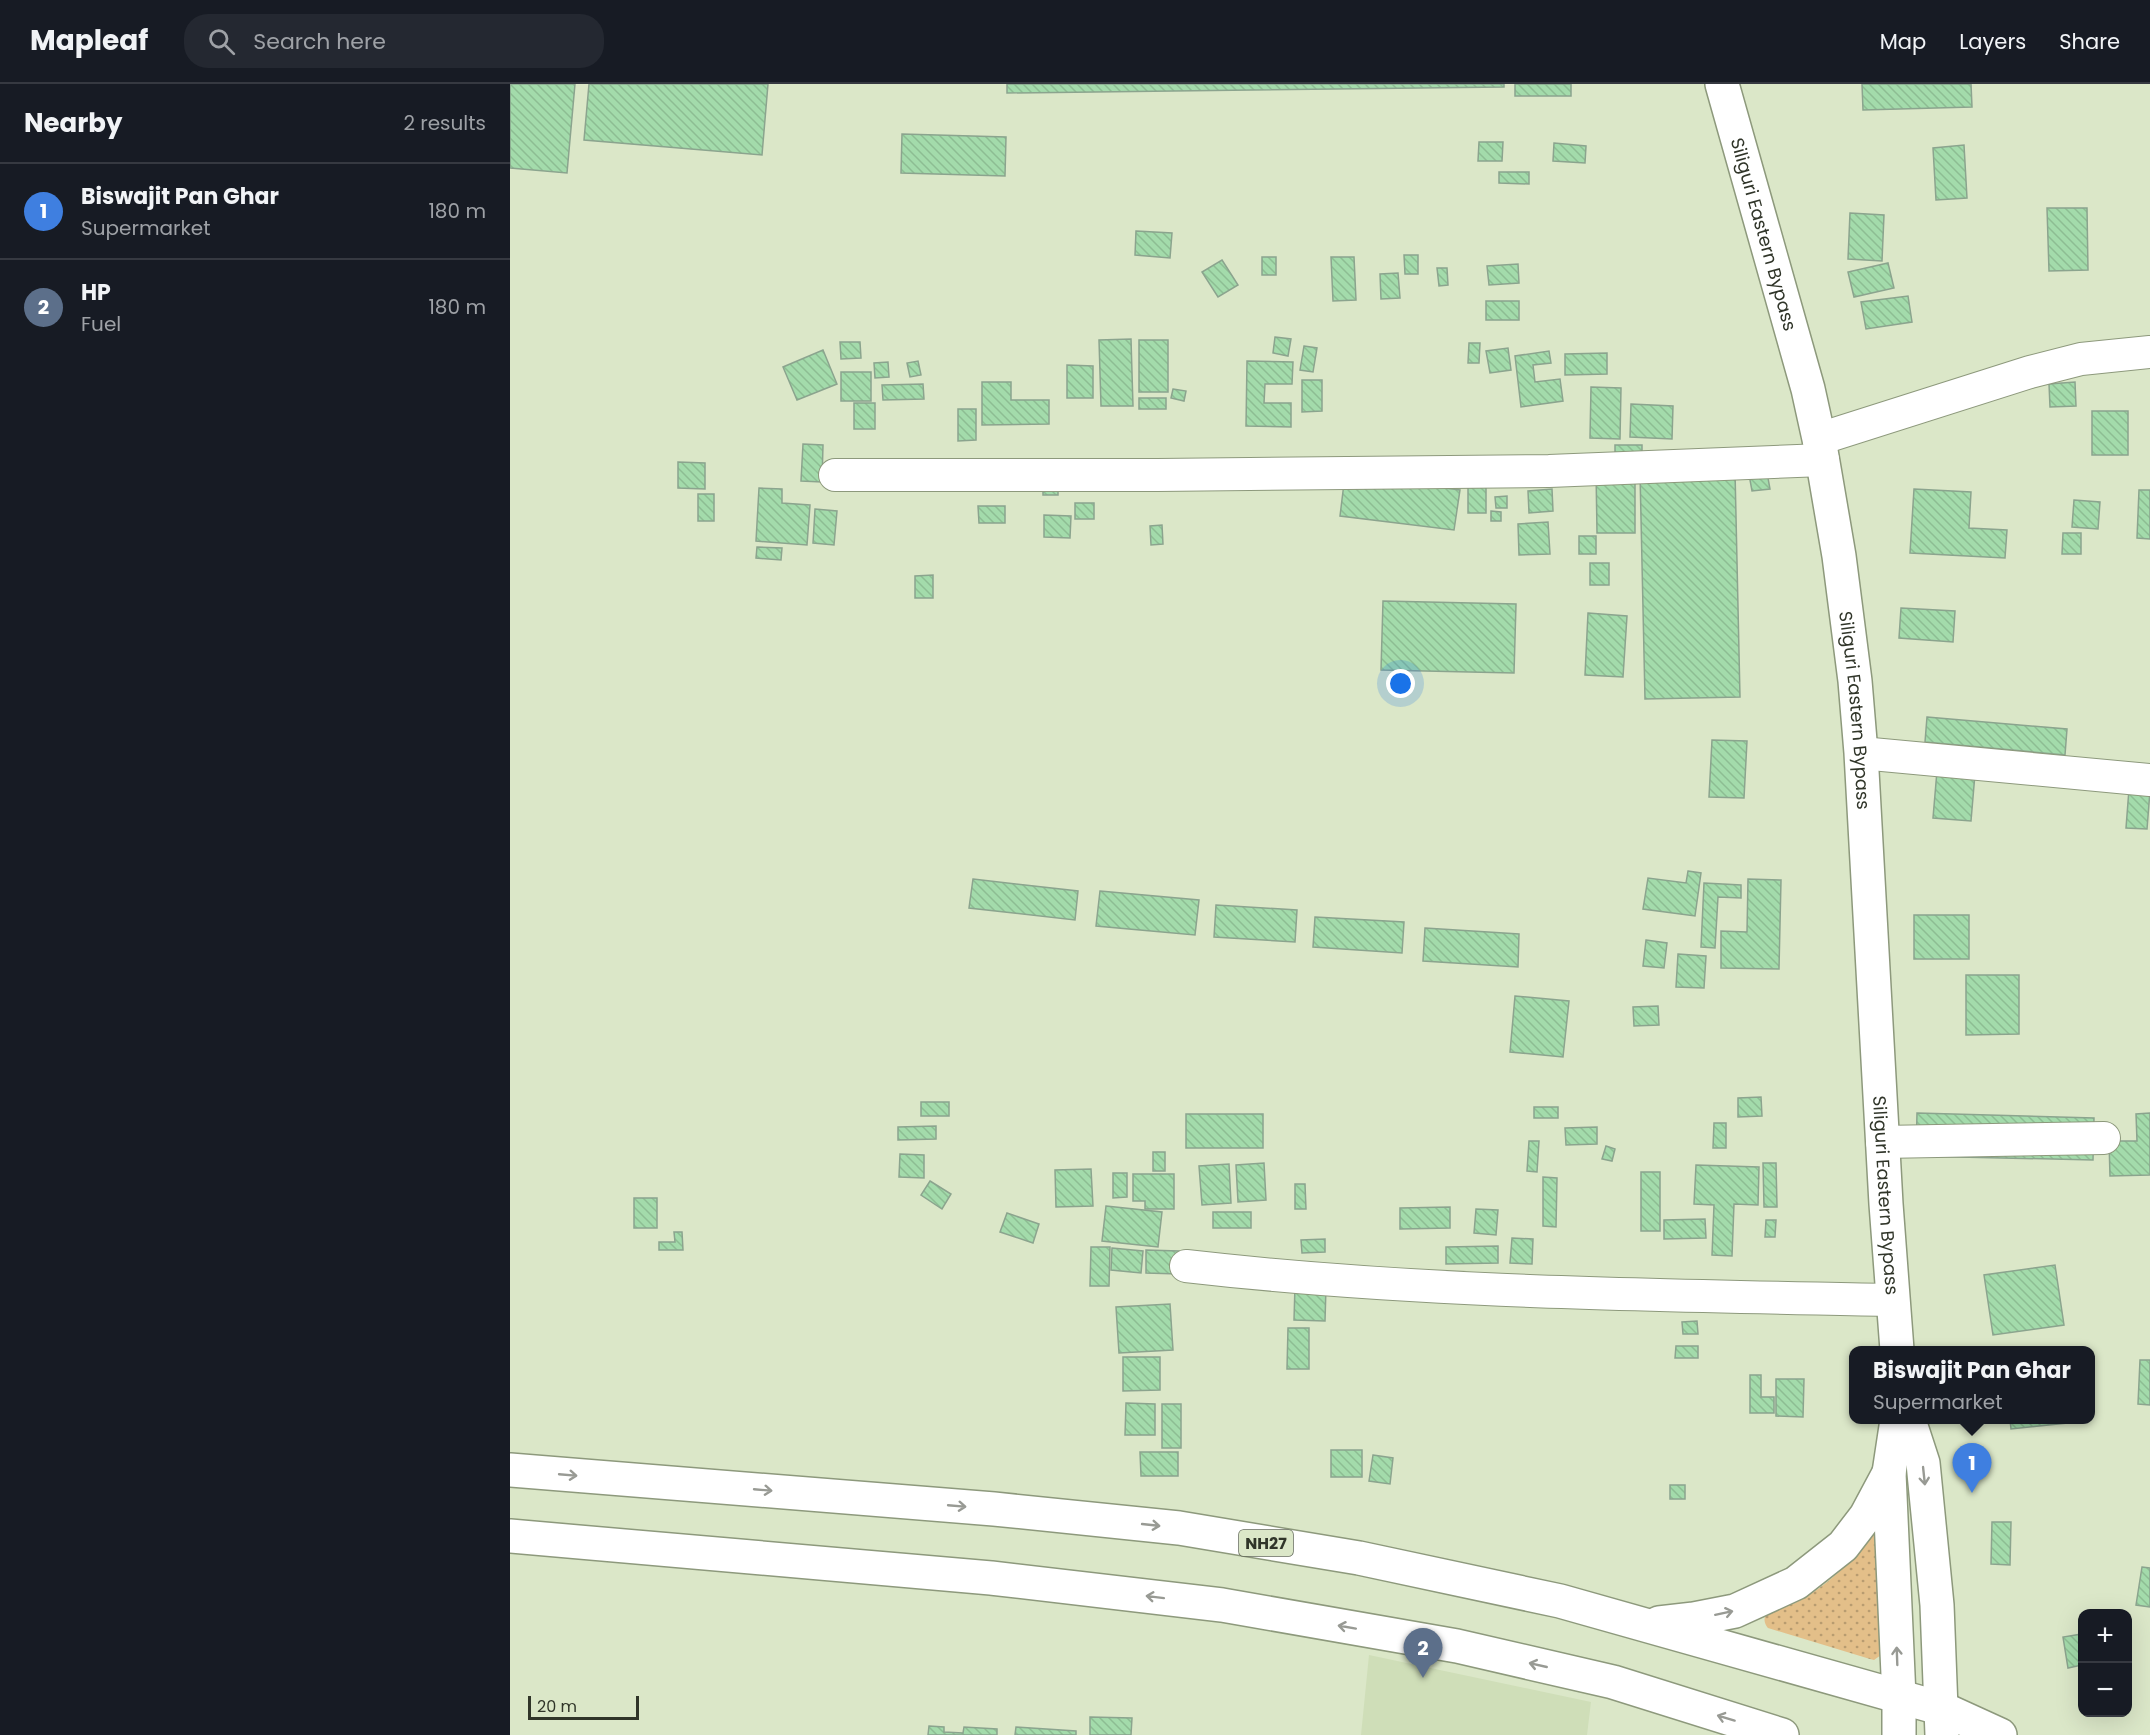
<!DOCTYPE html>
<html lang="en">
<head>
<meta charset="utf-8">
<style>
  body { margin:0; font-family:Poppins,sans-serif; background:#242831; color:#f1f3f6 }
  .controls { position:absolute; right:18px; bottom:18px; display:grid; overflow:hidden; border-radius:12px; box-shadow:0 6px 24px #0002 }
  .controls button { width:54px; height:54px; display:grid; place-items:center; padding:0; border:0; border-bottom:2px solid #363941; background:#171b24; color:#f1f3f6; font:30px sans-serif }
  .scale { position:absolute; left:18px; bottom:15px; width:111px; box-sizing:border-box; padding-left:6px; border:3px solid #303529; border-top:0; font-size:16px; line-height:21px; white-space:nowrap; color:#303529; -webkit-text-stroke:4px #dbe7c8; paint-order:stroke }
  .you { position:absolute; left:891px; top:600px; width:21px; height:21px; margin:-15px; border:4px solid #fff; border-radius:50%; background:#1a73e8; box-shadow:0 0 0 9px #1a73e833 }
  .badge { display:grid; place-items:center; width:39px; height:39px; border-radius:50%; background:#8fb3cb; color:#fff; font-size:20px; font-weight:700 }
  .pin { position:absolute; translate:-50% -50px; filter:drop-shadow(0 2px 3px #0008) }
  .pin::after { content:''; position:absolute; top:32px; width:21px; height:18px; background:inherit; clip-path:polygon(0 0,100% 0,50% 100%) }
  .popup { position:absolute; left:1339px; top:1262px; width:246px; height:78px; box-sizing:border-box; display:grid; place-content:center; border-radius:12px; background:#171b24; filter:drop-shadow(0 2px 4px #0005); font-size:20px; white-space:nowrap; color:#9ea1a6 }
  .popup b { font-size:22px; color:#f1f3f6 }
  .popup::after { content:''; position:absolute; left:50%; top:100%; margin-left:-12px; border:12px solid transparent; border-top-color:#171b24 }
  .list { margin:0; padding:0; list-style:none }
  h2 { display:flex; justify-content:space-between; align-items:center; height:78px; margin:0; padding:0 24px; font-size:26px }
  h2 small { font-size:20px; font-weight:400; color:#9ea1a6 }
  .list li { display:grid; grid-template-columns:39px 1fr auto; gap:18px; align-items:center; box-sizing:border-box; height:96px; padding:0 24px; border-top:2px solid #363941 }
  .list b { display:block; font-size:22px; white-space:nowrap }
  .list p { margin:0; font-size:20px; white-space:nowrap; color:#9ea1a6 }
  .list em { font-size:20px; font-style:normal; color:#9ea1a6 }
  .icon { flex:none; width:33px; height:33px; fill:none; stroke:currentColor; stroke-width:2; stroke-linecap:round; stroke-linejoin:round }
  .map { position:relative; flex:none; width:1640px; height:1651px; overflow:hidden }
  header { display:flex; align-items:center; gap:36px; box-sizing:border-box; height:84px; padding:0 30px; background:#171b24; border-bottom:2px solid #363941 }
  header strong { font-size:28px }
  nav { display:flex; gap:33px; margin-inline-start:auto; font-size:21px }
  .search { width:420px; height:54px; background:#242831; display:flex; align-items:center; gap:15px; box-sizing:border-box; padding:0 21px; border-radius:24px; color:#9ea1a6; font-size:22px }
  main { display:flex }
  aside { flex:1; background:#171b24 }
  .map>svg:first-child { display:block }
</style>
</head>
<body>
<header>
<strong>Mapleaf</strong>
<div class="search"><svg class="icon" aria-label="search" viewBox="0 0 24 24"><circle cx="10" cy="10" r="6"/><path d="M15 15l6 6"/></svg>Search here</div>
<nav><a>Map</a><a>Layers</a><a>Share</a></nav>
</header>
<main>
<aside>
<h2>Nearby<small>2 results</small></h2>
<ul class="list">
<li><span class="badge" style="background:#3f7fe0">1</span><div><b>Biswajit Pan Ghar</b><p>Supermarket</p></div><em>180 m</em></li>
<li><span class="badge" style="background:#5c6f8a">2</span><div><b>HP</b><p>Fuel</p></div><em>180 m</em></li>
</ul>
</aside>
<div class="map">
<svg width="1640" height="1651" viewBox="0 0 1640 1651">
  <defs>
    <pattern id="grass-dots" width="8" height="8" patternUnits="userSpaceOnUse" patternTransform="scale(1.5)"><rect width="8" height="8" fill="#e3bf89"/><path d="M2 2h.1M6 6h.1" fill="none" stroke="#b89c70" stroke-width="1.8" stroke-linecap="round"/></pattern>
    <pattern id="building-back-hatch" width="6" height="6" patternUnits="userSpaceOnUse" patternTransform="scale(1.5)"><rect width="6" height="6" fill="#a3dbab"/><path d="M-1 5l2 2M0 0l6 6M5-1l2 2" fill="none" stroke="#8dbd93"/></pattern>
  </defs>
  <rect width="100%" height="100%" fill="#dbe7c8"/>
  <path fill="#cfdeb8" d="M859,1571L1081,1618L1077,1651H851Z"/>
  <path fill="url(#grass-dots)" d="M1364,1449H1366L1371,1571L1364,1576L1360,1575L1258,1544C1255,1540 1253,1536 1256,1531C1260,1524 1277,1522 1285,1519C1318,1502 1341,1478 1364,1449Z"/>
  <g fill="url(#building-back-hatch)" stroke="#8ba48e" stroke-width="1.5">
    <path d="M0,0H65L57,89L0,84Z"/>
    <path d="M79,0H258L252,71L74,56Z"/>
    <path d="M497,0H994V3L497,9Z"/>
    <rect x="1005" y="0" width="56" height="12"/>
    <path d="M1352,0H1461L1462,23L1353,26Z"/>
    <path d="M392,50L496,53L495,92L391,89Z"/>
    <path d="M969,58H993L992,77H968Z"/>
    <path d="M1044,59L1076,62L1075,79L1043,77Z"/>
    <path d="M1454,61L1457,114L1426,116L1423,64Z"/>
    <path d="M989,88H1019V100L989,99Z"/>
    <path d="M1537,124H1577L1578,186L1539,187Z"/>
    <path d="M1340,129L1374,131L1372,177L1338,175Z"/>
    <path d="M626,147L662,149L660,174L625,171Z"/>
    <path d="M894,171H908V190H895Z"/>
    <rect x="752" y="173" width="14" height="18"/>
    <path d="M821,173H844L846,216L823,217Z"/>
    <path d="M712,176L728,201L708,213L692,188Z"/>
    <path d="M1378,179L1384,204L1344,213L1338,188Z"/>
    <path d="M1008,180L1009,199L979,201L977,182Z"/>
    <path d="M927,184H937L938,201L929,202Z"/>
    <path d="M888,189L890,214L871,215L870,190Z"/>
    <path d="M1398,212L1402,238L1356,245L1351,218Z"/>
    <rect x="976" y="217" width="33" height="19"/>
    <path d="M765,253L781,255L778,272L763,269Z"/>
    <path d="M621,255L623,322H591L589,256Z"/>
    <rect x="629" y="256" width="29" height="52"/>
    <path d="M330,258H350L351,274L331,275Z"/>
    <path d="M959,259H970L969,279H958Z"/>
    <path d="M794,262L807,264L803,288L790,286Z"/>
    <path d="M998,264L1001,286L980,289L976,267Z"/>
    <path d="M313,266L327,300L287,316L273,283Z"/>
    <path d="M1039,267L1041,279L1023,281L1025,298L1050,295L1053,317L1011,323L1005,272Z"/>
    <path d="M1097,269V290L1055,291V270Z"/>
    <path d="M408,277L411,291L400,293L397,279Z"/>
    <path d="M737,277L783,278L782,300H755L754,319H781V343L736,342Z"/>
    <path d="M378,278L379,293L365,294L364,279Z"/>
    <path d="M557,281L583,282V314H557Z"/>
    <rect x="331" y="288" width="30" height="29"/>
    <path d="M792,296H812V327L792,328Z"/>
    <path d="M472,298H501V316H539V340L472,341Z"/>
    <path d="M1565,298L1566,322L1540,323L1539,300Z"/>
    <path d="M413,300L414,315L373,316L372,301Z"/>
    <path d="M1081,303L1111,304L1110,355L1080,354Z"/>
    <path d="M663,305L676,307L674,317L661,314Z"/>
    <rect x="629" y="314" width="27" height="11"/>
    <rect x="344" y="319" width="21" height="26"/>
    <path d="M1121,320L1163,322L1162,355L1120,353Z"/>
    <path d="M448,325H466V356L448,357Z"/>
    <rect x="1582" y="327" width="36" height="44"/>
    <path d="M293,360L313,361L312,398L291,397Z"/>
    <path d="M1105,361H1132V373L1105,374Z"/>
    <path d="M168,378L195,379V405L168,404Z"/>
    <path d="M1256,383L1260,405L1242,407L1238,385Z"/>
    <path d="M1086,386H1125V449H1087Z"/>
    <path d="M1225,387L1230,613L1135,615L1130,389Z"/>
    <path d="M835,391L950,406L944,446L830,432Z"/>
    <path d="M533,392L548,393V411H533Z"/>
    <rect x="958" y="393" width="18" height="36"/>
    <path d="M249,404L272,405V419L300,421L297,461L246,457Z"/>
    <path d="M1042,405L1043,427L1019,429L1018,407Z"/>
    <path d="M1404,405L1461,408L1459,444L1497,446L1495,474L1400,469Z"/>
    <path d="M1629,406H1640V455L1627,454Z"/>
    <rect x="188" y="410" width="16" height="27"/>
    <path d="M997,412V424H986L985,413Z"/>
    <path d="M1564,416L1590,418L1588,445L1562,443Z"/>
    <rect x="565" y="419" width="19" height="16"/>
    <path d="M468,422H495V439H469Z"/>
    <path d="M305,425L327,427L324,461L303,459Z"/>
    <path d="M981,427L991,428V437H981Z"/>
    <path d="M534,431L561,432L560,454L534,453Z"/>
    <path d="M1038,438L1040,470L1009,471L1008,440Z"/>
    <path d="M652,441L653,460L641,461L640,442Z"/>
    <path d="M1553,449H1571V470H1552Z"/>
    <rect x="1069" y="452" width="17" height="18"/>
    <path d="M247,463L272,464L271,476L246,474Z"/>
    <rect x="1080" y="479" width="19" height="22"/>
    <path d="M423,491V514H405V492Z"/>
    <path d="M873,517L1006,520L1004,589L871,586Z"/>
    <path d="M1391,524L1445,527L1443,558L1389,554Z"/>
    <path d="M1078,529L1117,532L1113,593L1075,591Z"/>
    <path d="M1417,633L1557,645L1555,671L1415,658Z"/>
    <path d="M1202,656L1237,657L1234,714L1199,713Z"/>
    <path d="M1428,675L1466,678L1461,737L1423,734Z"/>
    <path d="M1619,705L1640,707L1637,745L1616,744Z"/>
    <path d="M1178,787L1191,789L1185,832L1133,825L1138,794L1176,799Z"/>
    <path d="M463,795L568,807L565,836L459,824Z"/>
    <path d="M1238,795L1271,796L1269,885L1211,884V847L1237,848Z"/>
    <path d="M1194,799L1231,801V814L1208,813L1205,864L1191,863Z"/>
    <path d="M590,807L689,816L685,851L586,842Z"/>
    <path d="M706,821L787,826L785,858L704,853Z"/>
    <rect x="1404" y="831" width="55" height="44"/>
    <path d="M805,833L894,838L892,869L803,863Z"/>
    <path d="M915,844L1009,850L1008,883L913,877Z"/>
    <path d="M1136,856L1157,859L1154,884L1133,882Z"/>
    <path d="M1168,870L1196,872L1194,904L1166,903Z"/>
    <path d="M1456,891H1509V950L1456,951Z"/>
    <path d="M1005,912L1059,917L1053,973L1000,968Z"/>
    <path d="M1148,922L1149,941L1124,942L1123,923Z"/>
    <path d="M1251,1013L1252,1032L1228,1033V1014Z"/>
    <rect x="411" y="1018" width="28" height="14"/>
    <rect x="1024" y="1023" width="24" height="11"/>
    <path d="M1407,1029L1584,1034L1583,1076L1406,1072Z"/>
    <path d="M1640,1029V1091L1600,1092L1599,1057H1627L1626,1030Z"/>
    <rect x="676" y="1030" width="77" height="34"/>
    <path d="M1204,1039H1216V1064H1203Z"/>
    <path d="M426,1042V1055L388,1056V1043Z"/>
    <path d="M1087,1043V1060L1056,1061L1055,1044Z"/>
    <path d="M1019,1057H1029L1027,1088L1017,1087Z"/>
    <path d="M1096,1062L1105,1065L1102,1077L1092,1075Z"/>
    <rect x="643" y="1068" width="12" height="19"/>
    <path d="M390,1070L414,1071V1094L389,1093Z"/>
    <path d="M754,1079L756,1116L728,1118L726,1081Z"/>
    <path d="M1253,1079H1266L1267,1123H1254Z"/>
    <path d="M719,1080L721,1119L692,1121L689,1082Z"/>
    <path d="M1186,1081L1249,1083L1248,1121L1224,1120L1222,1172L1202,1171L1204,1121L1184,1120Z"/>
    <path d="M581,1085L583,1122L546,1123L545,1086Z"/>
    <rect x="1131" y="1088" width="19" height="59"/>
    <path d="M603,1089H617V1113L603,1114Z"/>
    <path d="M623,1090H664V1125H635V1117H623Z"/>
    <path d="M1033,1093L1047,1094L1046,1143L1033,1142Z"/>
    <path d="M420,1097L441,1110L432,1125L411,1111Z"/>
    <path d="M785,1100H795L796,1125H785Z"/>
    <rect x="124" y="1114" width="23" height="30"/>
    <path d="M596,1122L652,1128L648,1163L592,1157Z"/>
    <path d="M940,1123V1144L890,1145V1124Z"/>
    <path d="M966,1125L988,1126L986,1151L964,1149Z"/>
    <rect x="703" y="1128" width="38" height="16"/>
    <path d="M497,1129L529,1140L523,1159L490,1148Z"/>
    <path d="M1195,1135L1196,1154L1154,1155V1136Z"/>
    <path d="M1256,1136H1266L1265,1153H1255Z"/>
    <path d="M164,1148H172L173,1166H149V1158H165Z"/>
    <path d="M1002,1154L1023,1155L1022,1180L1000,1179Z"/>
    <path d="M815,1155V1168L792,1169L791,1156Z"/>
    <path d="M988,1162V1179L936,1180V1163Z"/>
    <path d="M581,1163H600L599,1202H580Z"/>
    <path d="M602,1164L633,1167L631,1189L601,1186Z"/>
    <path d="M636,1166L669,1167V1190L636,1189Z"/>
    <path d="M1545,1181L1554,1241L1483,1251L1474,1191Z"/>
    <path d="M785,1202L816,1203L815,1237L784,1236Z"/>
    <path d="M660,1220L663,1266L609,1269L606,1223Z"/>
    <path d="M1187,1237L1188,1250H1173L1172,1238Z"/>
    <path d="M778,1244H799V1285H777Z"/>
    <path d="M1166,1262H1188V1274H1165Z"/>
    <path d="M613,1273H650V1306L613,1307Z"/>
    <path d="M1630,1276H1640V1321L1628,1320Z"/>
    <path d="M1240,1291H1251V1313H1264V1329H1240Z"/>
    <path d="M1266,1295H1294L1293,1333L1266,1332Z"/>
    <path d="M616,1319L645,1320V1351H615Z"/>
    <rect x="652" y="1320" width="19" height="44"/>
    <path d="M1500,1336H1556L1557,1339L1501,1345Z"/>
    <rect x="821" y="1366" width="31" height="27"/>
    <path d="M630,1368H668V1392H631Z"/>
    <path d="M863,1371L883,1374L880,1400L859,1397Z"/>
    <rect x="1160" y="1401" width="15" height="14"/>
    <path d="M1482,1438H1501L1500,1481L1481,1480Z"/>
    <path d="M1632,1483L1640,1484V1523L1626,1521Z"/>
    <path d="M1572,1550V1581L1558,1584L1553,1553Z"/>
    <path d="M580,1633L622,1634L621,1651H580Z"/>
    <path d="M419,1642L434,1643V1648L453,1649L454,1643L487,1645V1651H418Z"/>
    <path d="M506,1643L566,1647V1651H505Z"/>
  </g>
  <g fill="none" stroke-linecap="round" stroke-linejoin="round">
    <g stroke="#8d997c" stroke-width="34">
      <g id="minor">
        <path d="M1309,355L1520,288L1571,275L1640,268"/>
        <path d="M325,391H648L1039,387L1313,376"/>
        <path d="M1351,669L1640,696"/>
        <path d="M1372,1058L1594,1054"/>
        <path d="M676,1182C910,1209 1147,1211 1383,1216"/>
      </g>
    </g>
    <g stroke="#8d997c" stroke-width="36">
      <g id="primary">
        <path id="s1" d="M1212,0L1298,305L1309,355L1329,472L1345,597L1351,669L1376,1120L1387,1266"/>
        <path d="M1387,1336L1379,1389L1389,1613V1651"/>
        <path d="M1399,1336L1413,1379L1427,1521L1432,1651"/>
      </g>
    </g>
    <g stroke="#8d997c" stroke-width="36">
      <g id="trunk">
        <path d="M0,1386L484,1425L669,1444L849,1474L1050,1517L1433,1625L1490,1651"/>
        <path d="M0,1452L481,1494L712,1521L947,1562L1103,1598L1272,1651"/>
        <path d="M1149,1539L1184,1535L1225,1527L1286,1499L1333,1462L1356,1432L1379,1389"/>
      </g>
    </g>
    <use href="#minor" stroke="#fff" stroke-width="32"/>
    <use href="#primary" stroke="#fff" stroke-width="33"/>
    <use href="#trunk" stroke="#fff" stroke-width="33"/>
  </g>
  <defs><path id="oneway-shaft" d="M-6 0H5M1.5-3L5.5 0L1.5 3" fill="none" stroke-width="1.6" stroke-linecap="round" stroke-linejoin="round" transform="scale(1.5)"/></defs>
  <g stroke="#989a94">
    <use href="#oneway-shaft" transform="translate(58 1391) rotate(5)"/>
    <use href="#oneway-shaft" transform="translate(1414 1392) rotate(84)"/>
    <use href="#oneway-shaft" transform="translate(253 1406) rotate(5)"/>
    <use href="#oneway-shaft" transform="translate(447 1422) rotate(5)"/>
    <use href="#oneway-shaft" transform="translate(641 1441) rotate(6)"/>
    <use href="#oneway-shaft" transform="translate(645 1513) rotate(-173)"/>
    <use href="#oneway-shaft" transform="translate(1214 1529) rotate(-12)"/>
    <use href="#oneway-shaft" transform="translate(837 1543) rotate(-170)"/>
    <use href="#oneway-shaft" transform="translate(1387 1572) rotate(-92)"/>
    <use href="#oneway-shaft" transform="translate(1028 1581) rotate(-167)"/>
    <use href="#oneway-shaft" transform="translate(1216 1634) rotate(-163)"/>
  </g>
  <g text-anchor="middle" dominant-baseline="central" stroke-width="6" stroke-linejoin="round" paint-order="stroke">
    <rect fill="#dbe7c8" stroke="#636a59" stroke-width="1.5" x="729" y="1446" width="54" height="26" rx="4.5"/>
    <g font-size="16" font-weight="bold" fill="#303529">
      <text x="756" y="1459">NH27</text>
    </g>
    <g font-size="18" fill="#303529" stroke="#dbe7c8">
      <text stroke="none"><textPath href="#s1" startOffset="156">Siliguri Eastern Bypass</textPath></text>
      <text stroke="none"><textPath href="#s1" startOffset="642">Siliguri Eastern Bypass</textPath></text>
      <text stroke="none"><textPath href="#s1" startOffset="1128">Siliguri Eastern Bypass</textPath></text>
    </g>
  </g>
</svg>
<div class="controls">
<button>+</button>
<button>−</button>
</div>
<div class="scale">20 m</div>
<div class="you"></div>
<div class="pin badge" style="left:1462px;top:1409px;background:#3f7fe0">1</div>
<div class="popup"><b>Biswajit Pan Ghar</b>Supermarket</div>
<div class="pin badge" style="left:913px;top:1594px;background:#5c6f8a">2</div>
</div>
</main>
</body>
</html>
